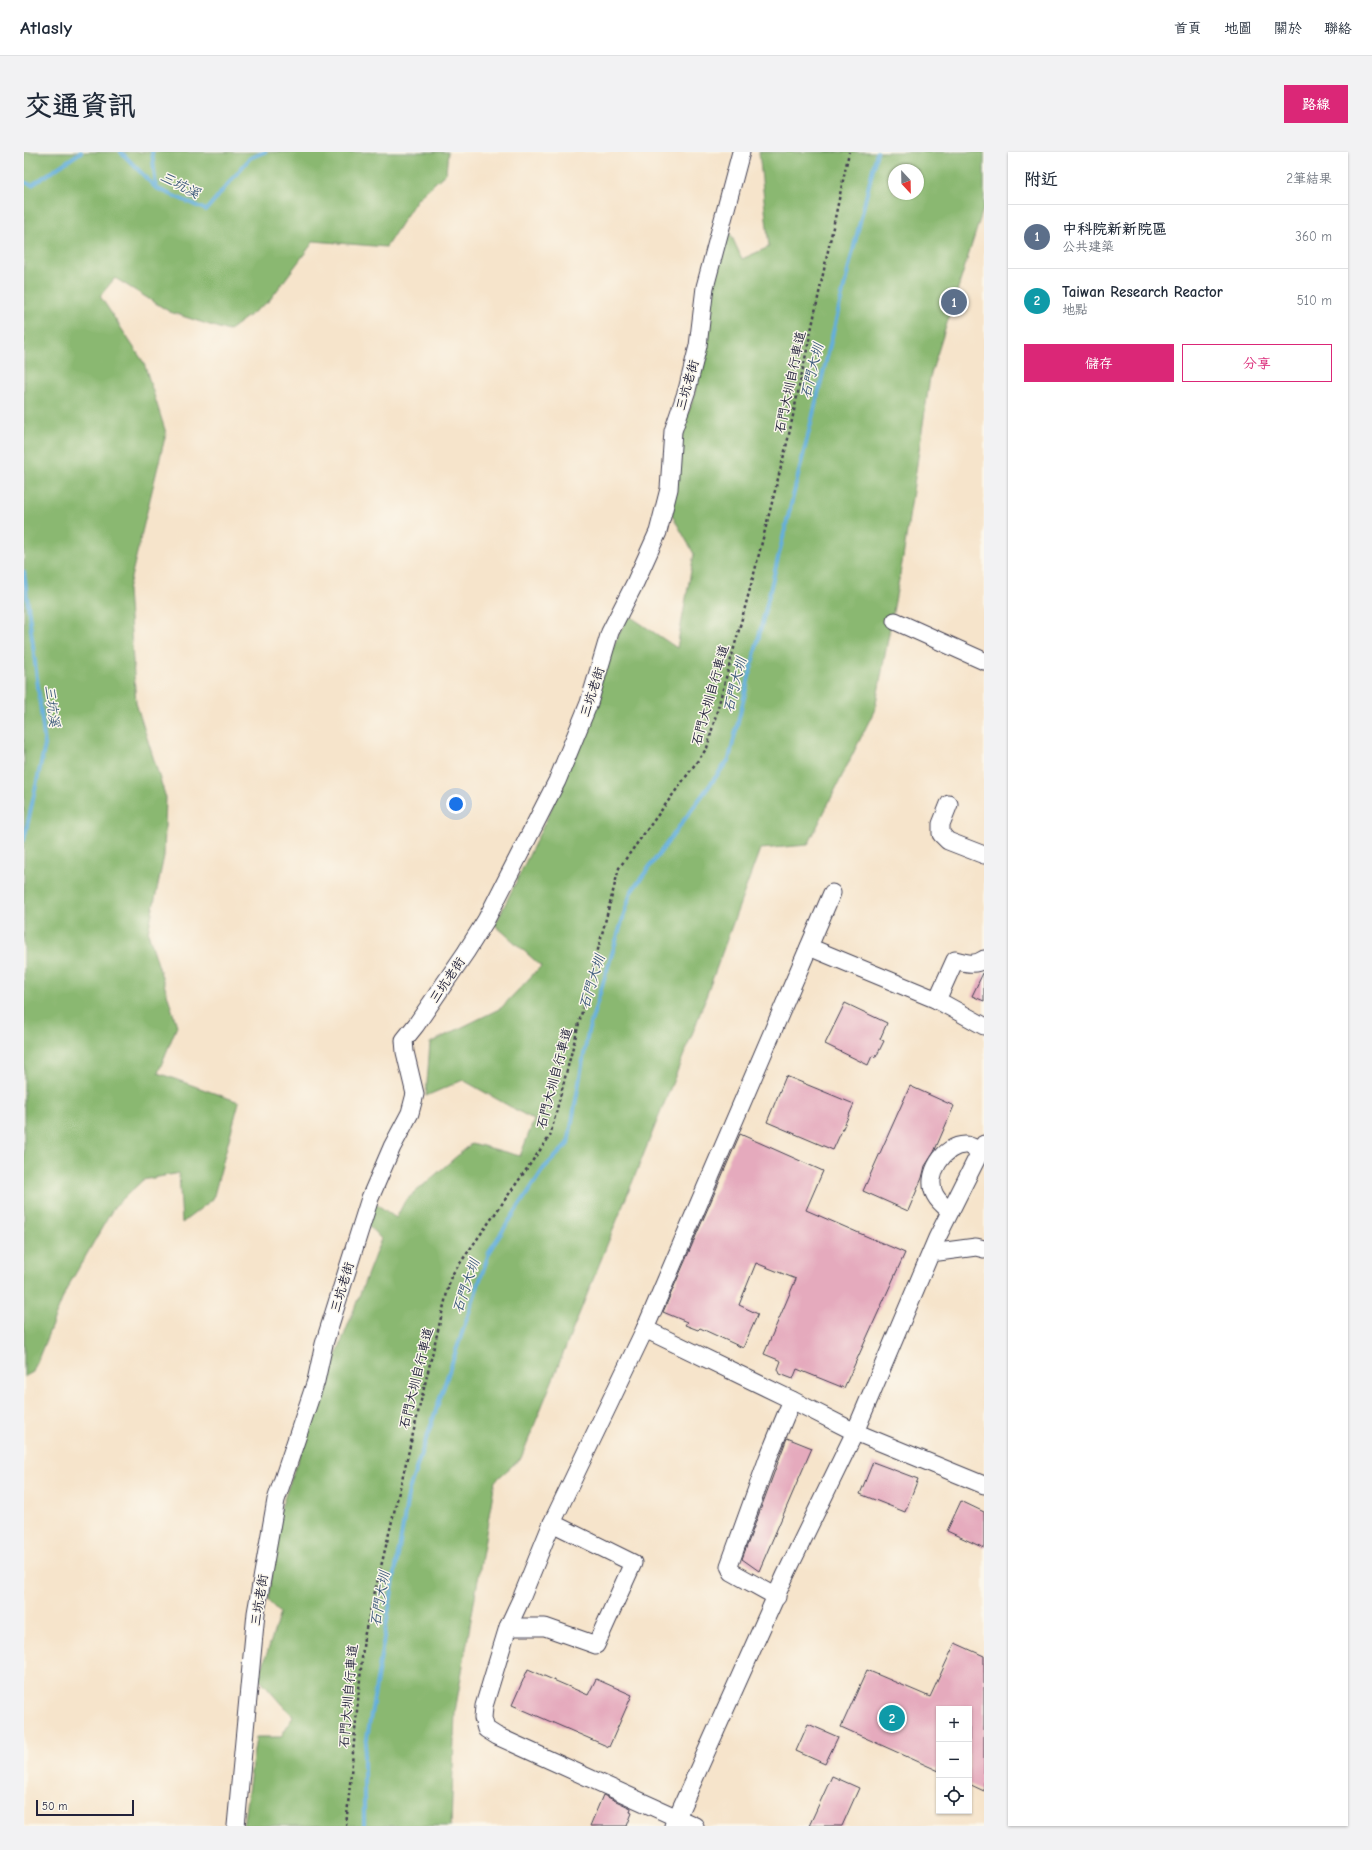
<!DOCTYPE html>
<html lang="zh-TW">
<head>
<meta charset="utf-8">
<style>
  body { margin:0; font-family:"Comic Neue","LXGW WenKai TC",sans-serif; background:#f2f2f3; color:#1f2937 }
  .controls { position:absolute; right:12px; bottom:12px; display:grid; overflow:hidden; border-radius:0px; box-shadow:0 1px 3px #0004 }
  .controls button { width:36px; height:36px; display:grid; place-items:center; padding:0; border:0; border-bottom:1px solid #e0e1e3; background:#fff; color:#1f2937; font:20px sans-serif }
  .compass { position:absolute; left:864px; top:12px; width:36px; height:36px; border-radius:50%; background:#fff; box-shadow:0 1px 3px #0004; rotate:158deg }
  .scale { position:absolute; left:12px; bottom:10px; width:98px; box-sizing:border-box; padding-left:4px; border:2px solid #22223b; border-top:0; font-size:11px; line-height:14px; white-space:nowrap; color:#22223b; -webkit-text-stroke:3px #fbf7ec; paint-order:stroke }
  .you { position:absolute; left:432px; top:652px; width:14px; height:14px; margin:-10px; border:3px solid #fff; border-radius:50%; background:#1a73e8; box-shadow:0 0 0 6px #1a73e833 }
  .badge { display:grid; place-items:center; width:26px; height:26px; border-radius:50%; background:#db2777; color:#fff; font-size:13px; font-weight:700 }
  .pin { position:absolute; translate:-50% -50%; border:2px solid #fff; box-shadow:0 1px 4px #0006 }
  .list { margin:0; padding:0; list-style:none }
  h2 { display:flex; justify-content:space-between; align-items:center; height:52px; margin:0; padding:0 16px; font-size:17px }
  h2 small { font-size:13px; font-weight:400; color:#747a83 }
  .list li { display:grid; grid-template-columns:26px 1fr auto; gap:12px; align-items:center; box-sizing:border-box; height:64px; padding:0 16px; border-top:1px solid #e0e1e3 }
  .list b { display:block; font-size:15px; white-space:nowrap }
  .list p { margin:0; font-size:13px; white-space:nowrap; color:#747a83 }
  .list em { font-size:13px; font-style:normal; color:#747a83 }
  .actions { display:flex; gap:8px; padding:12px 16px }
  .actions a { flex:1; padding:9px 0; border:1px solid #db2777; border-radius:0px; text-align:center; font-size:14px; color:#db2777 }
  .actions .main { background:#db2777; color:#fff }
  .icon { flex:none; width:22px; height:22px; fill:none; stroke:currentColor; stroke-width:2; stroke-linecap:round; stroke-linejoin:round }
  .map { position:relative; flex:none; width:960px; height:1674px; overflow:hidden; border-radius:0px }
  header { display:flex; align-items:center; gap:24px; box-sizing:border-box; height:56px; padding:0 20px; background:#fff; border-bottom:1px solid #e0e1e3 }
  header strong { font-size:19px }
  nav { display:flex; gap:22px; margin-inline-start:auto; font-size:14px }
  .intro { display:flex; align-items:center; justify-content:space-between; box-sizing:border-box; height:96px; padding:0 24px }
  h1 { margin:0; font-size:28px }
  .button { padding:10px 18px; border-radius:0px; background:#db2777; color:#fff; font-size:14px; font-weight:700 }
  main { display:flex; gap:24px; padding:0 24px }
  aside { flex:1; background:#fff; border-radius:0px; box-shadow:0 1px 3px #0004 }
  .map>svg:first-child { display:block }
</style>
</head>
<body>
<header>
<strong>Atlasly</strong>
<nav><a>首頁</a><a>地圖</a><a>關於</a><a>聯絡</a></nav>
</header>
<div class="intro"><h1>交通資訊</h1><a class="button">路線</a></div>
<main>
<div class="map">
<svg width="960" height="1674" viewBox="0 0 960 1674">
  <rect width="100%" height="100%" fill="#fbf7ec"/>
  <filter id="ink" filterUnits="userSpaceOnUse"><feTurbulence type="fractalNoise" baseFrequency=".025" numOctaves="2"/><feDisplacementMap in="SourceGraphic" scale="8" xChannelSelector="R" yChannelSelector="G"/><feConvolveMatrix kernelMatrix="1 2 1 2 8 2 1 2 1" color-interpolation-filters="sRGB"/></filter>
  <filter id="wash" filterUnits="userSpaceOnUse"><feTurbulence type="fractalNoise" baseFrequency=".012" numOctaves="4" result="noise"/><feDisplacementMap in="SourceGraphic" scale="16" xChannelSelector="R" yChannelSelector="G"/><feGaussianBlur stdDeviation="0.9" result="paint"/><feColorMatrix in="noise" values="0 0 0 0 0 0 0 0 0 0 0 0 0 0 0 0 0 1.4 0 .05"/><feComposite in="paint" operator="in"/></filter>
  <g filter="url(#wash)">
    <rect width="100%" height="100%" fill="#f6e4cb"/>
    <g fill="#8ab871" stroke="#566d56" fill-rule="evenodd">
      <path d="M0,0H424L422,21L393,47L362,95L290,89L245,149L204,179L146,160L91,126L76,144L120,211L142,281L104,438L112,551L142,646L140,704L124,780L153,874L134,921L215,950L189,1047L158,1071L155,1021L119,1028L90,1055L42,1138L9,1220L0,1225Z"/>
      <path d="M735,0H960V54L906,225L879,406L851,557L784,693L736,697L671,875L497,1306L471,1329L431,1560L427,1674H219L232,1585H257L269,1564L235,1526L256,1461L244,1449L254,1364L291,1259L357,1087L344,1073L351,1051L372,1066L381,1049L448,991L496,1004L510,968L439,928L402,944L406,891L477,856L517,814L471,773L526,660L588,497L604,463L653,496L670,402L648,363L655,284L670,245L688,137L704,76L718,107L745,95ZM870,18H894V42H870Z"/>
    </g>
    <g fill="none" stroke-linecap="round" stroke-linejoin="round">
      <g stroke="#63afdc" stroke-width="4">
        <path d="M97,0L132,36L182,58L226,6L241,0"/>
        <path d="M128,0L132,35"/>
        <path d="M0,30L8,33L57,0"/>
        <path d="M0,420L21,593L0,688"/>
        <path d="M340,1674V1604L385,1338L466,1098L520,1016L544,992L564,880L607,740L705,607L853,0"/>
      </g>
    </g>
    <g id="blocks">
      <g fill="#e5aabd">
        <path d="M960,819V849L948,844Z"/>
        <path d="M821,851L863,871L856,887L860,889L852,905L848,904L844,913L801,892Z"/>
        <path d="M762,924L830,952L809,998L743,970Z"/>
        <path d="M886,934L930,954L910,1000L901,1014L898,1026L884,1059L839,1039Z"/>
        <path d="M716,982L799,1019L782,1058L881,1101L820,1236L773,1217L769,1227L756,1222L754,1217L757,1209L740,1202L772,1127L732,1111L715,1153L734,1162L719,1196L676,1176L674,1178L661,1173L663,1170L639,1160Z"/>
        <path d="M763,1286L788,1296L735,1419L718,1407Z"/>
        <path d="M849,1310L894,1327L881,1360L836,1342Z"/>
        <path d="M937,1349L960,1360V1396L923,1379Z"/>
        <path d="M931,1491L960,1504V1639L945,1632V1557H915V1619L817,1575L843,1518L906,1545Z"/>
        <path d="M504,1517L564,1543L572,1527L608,1543L585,1595L488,1553Z"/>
        <path d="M784,1572L814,1585L801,1612L772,1599Z"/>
        <path d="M808,1624L835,1636L818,1674H785Z"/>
        <path d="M579,1643L607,1656L606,1660L608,1661L603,1674H566Z"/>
      </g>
    </g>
  </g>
  <g filter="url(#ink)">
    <use href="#blocks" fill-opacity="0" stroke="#423f51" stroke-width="1"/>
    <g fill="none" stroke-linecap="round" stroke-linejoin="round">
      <g stroke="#423f51" stroke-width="19">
        <g id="minor">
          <path d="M871,469L960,509"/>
          <path d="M925,652L917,672V682L924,689L960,703"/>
          <path d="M785,795L913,848"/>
          <path d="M960,807C951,814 942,811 931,808L913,848L960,874"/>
          <path d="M926,1059C921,1055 914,1049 911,1043C900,1024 920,992 942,993C946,993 952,997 956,999"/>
          <path d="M907,1101L952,1095L960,1097"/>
          <path d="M621,1177L768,1248L831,1280L960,1333"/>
          <path d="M753,1445L708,1420L705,1414L744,1306L768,1248"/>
          <path d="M484,1475H521L572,1493L609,1411L528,1371"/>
          <path d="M212,1674L232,1461L252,1348L292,1229L300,1192L346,1046L368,995L386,961L391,942L381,900L380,888L392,873L442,800L462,768L533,629L565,551L586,480L611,431L634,380L645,337L649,279L663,238L674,194L681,135L717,0"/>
          <path d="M649,1674L761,1424L831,1280L913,1086L960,992"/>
          <path d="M671,1674L473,1584L462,1577L459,1566L460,1554L484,1475L497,1447L528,1371L621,1177L808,741"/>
        </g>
      </g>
      <path stroke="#423f51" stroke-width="2.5" stroke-dasharray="3 3" stroke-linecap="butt" d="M322,1674L340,1485L427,1124L526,984L595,716L683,596L730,422L764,287L825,0"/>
      <use href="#minor" stroke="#fff" stroke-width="17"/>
    </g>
  </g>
  <g text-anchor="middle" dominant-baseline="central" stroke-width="3" stroke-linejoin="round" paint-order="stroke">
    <g font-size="13" fill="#22223b" stroke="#fbf7ec">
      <text transform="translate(766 230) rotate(-78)">石門大圳自行車道</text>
      <text transform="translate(663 233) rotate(-74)">三坑老街</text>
      <text transform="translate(568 540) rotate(-72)">三坑老街</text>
      <text transform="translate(686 543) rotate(-74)">石門大圳自行車道</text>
      <text transform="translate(423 828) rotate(-56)">三坑老街</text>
      <text transform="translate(530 926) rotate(-75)">石門大圳自行車道</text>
      <text transform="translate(318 1135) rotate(-73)">三坑老街</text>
      <text transform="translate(392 1226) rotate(-76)">石門大圳自行車道</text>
      <text transform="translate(235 1448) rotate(-81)">三坑老街</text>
      <text transform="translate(324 1544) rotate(-85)">石門大圳自行車道</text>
    </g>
    <g font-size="14" font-style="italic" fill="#3c5a7b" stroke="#fbf7ec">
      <text transform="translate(156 33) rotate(27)">三坑溪</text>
      <text transform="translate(788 219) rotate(-76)">石門大圳</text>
      <text transform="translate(711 533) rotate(-76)">石門大圳</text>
      <text transform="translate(28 554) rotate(83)">三坑溪</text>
      <text transform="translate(568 830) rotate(-73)">石門大圳</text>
      <text transform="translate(442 1134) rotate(-71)">石門大圳</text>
      <text transform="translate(356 1447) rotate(-80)">石門大圳</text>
    </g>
  </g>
</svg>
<div class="controls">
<button>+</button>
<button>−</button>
<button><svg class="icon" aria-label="locate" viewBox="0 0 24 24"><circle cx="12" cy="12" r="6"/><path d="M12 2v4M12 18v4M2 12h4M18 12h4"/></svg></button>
</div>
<svg class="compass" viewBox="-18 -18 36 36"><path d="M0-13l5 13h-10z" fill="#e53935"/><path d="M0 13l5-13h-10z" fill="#747a83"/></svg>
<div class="scale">50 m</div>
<div class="you"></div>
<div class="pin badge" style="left:930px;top:150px;background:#5c6f8a">1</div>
<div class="pin badge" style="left:868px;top:1566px;background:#0f9aa8">2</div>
</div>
<aside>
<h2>附近<small>2筆結果</small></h2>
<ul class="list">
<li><span class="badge" style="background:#5c6f8a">1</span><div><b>中科院新新院區</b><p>公共建築</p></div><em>360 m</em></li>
<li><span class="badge" style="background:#0f9aa8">2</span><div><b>Taiwan Research Reactor</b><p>地點</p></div><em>510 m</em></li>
</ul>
<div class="actions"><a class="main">儲存</a><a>分享</a></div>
</aside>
</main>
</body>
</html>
